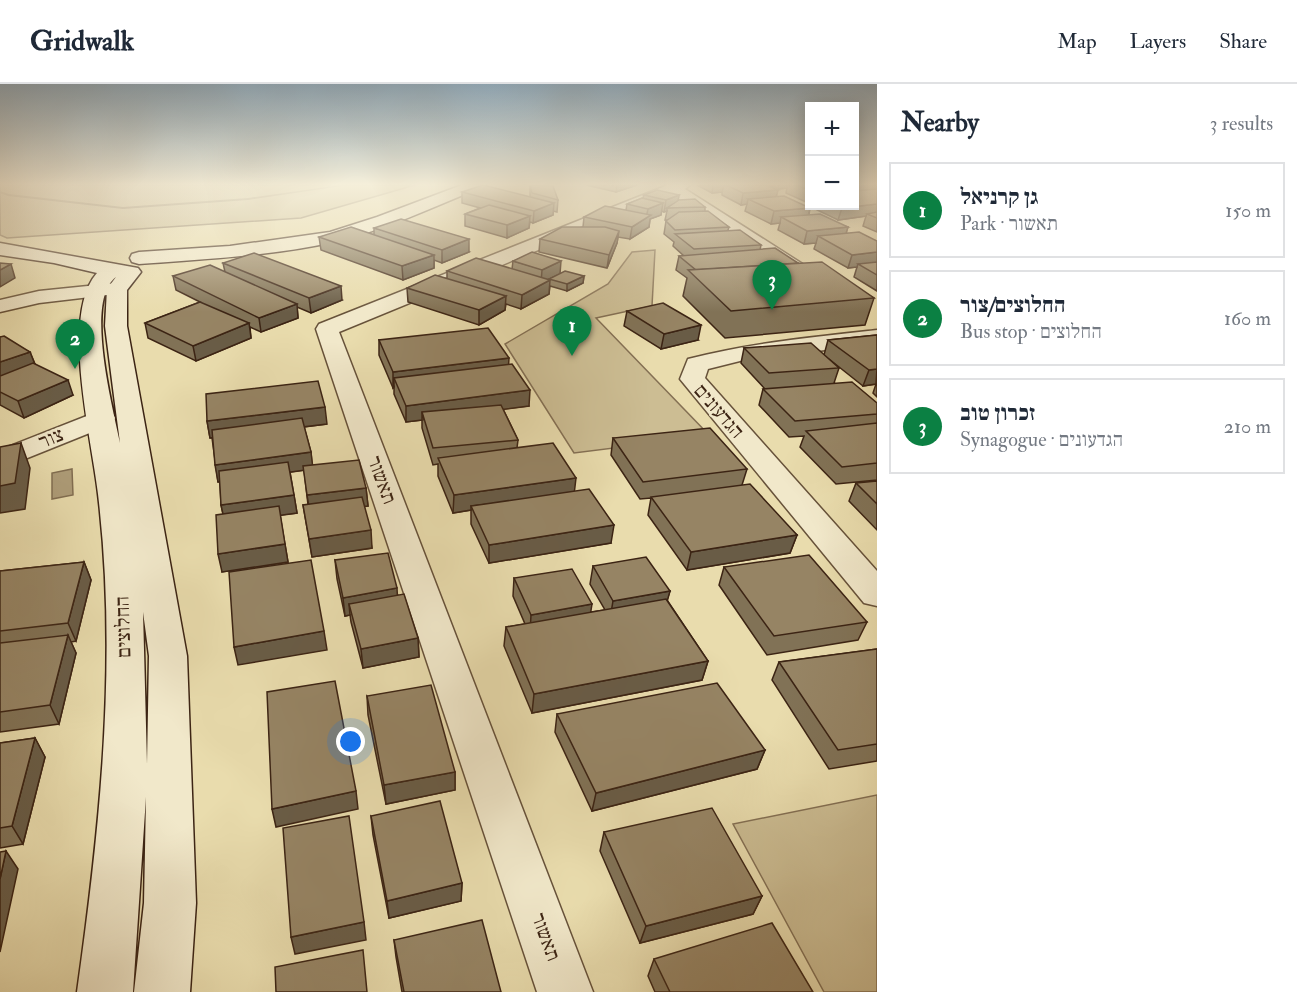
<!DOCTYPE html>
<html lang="en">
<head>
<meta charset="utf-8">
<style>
  body { margin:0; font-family:"IM FELL Double Pica","Frank Ruhl Libre",serif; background:#f6f6f7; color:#1f2937 }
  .controls { position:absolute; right:18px; top:18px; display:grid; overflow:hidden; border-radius:0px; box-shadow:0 3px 15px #0003 }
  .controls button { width:54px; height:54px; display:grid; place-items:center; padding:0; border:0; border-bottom:2px solid #e0e1e3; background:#fff; color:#1f2937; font:30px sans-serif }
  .you { position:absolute; left:351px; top:658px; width:21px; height:21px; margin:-15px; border:4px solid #fff; border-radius:50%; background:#1a73e8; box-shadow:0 0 0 9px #1a73e833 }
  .badge { display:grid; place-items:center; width:39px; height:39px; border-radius:50%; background:#0b8043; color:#fff; font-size:20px; font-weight:700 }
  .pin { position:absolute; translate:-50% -50px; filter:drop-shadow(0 2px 3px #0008) }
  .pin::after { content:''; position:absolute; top:32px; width:21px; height:18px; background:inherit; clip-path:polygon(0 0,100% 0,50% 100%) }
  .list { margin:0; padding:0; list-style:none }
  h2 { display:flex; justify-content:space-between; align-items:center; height:78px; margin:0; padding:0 24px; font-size:26px }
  h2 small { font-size:20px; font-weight:400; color:#747a83 }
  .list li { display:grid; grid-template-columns:39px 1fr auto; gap:18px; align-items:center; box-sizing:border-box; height:96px; margin:0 12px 12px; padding:0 12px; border:2px solid #e0e1e3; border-radius:0px }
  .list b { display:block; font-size:22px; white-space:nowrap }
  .list p { margin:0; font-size:20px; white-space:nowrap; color:#747a83 }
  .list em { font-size:20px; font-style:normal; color:#747a83 }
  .map { position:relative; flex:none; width:877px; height:908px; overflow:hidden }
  header { display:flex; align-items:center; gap:36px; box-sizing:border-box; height:84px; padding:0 30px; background:#fff; border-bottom:2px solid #e0e1e3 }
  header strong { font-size:28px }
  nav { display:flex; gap:33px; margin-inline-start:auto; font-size:21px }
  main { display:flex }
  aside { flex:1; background:#fff }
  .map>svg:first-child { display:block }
</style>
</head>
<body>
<header>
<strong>Gridwalk</strong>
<nav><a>Map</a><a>Layers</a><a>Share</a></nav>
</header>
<main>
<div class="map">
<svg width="877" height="908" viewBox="0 0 877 908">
  <rect width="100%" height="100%" fill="#e9dcad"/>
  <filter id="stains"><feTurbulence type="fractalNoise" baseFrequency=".00333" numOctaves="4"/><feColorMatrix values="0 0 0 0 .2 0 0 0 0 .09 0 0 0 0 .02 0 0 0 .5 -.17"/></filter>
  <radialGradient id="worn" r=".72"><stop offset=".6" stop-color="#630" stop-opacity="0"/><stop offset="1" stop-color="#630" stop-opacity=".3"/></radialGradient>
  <g fill="#ccbd93" stroke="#847054" stroke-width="1.5">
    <path d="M0,101H415L301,134L7,154L0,151Z"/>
    <path d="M655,166L652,222L596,234L710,352L574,369L505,260L608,200L632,168Z"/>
    <path d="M877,711V908H824L733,740Z"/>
  </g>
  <path fill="#ae9d79" stroke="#806d51" stroke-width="1.5" d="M72,385L73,411L52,415V389Z"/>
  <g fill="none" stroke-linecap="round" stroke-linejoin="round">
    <path fill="#806d51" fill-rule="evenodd" d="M340,101H349L248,116L123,125L8,112L0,109V107L9,110L123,123L248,114Z"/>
    <g stroke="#67523a" stroke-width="3">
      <g id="street">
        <path d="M668,101H690L685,105L812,186L815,190L812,194H798L672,111L339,248L593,908H537L316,245L319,240Z"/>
        <path d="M117,199L124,201L127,205L124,209L39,219L0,228V216L39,207Z"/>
        <path d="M877,246V260L748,275L708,285L705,294L877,487V522L864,519L680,295L688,275C751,259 813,253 877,246Z"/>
        <path d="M102,326L112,328L115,334L112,340L0,385V366Z"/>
      </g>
    </g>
    <g stroke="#3c2414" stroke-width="3">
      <g id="secondary">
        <path d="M462,101H483L480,104C433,123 385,146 334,158C271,172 204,175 139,180L132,178L130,174L132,170L139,168L230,162L330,148L377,133Z"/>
        <path d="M0,159L138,184L141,188L127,206V242L187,572L196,819L190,908H134L144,819L146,713L133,908H77C100,744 118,576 98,410C92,355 60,231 97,189L54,179L0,171ZM116,193L107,205L105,242L120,359C113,324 84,216 116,193ZM143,528L149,572L147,680Z"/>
      </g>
    </g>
    <use href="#street" fill="#f1e8ca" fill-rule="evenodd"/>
    <use href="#secondary" fill="#f1e8ca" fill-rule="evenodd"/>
  </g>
  <g fill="#817256" stroke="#3c2414" stroke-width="1.5">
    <path d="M530,101L558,116L557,128L553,127V131L533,139L530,138L529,144L507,154L465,142V130L480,124L462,119V108L530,113Z"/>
    <path d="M586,101H637L616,108Z"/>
    <path d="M697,101H767L778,106L776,112L810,124L809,131L848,143L846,149L877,157V207L854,193L857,183L848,184L814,165L816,159L804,160L778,146L780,139L771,140L745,127L747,120L741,121L722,111V108L712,109Z"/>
    <path d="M768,101H810V117L806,118L786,109L787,104L778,105Z"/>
    <path d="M877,101V148L863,142L866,132L838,136L811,123V122H855Z"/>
    <path d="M644,111H679L678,116L705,123V127L729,143L728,146L761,161L760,166L798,179L874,214L865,241L725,254L683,212L687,194L676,186L679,172H684L673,162L674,158L664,150L666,137L668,136H665L667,127L664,128L661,127V131L650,135L649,143L630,155L618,153L617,159L607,184L539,168L540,155L583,143L584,133L626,126L627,120L643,114Z"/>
    <path d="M374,144L469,168L442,179L434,176V184L403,196L321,166L319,153L374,150Z"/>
    <path d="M513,177L560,190L584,192L583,199L567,207L550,202L549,210L521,225L506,220L505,226L479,241L408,218L407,204L447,194V187L512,185Z"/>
    <path d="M223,179L342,216L311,229L297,223L298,234L261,248L250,243L251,254L196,277L148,254L145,239L200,218L176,206L173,192L225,188Z"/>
    <path d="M627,227L698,256L661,265L624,242Z"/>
    <path d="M877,251V313L873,309L876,300L863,302L829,275L839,284L834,299L877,319V396L836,400L800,363L804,352L789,353L759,321L763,305H765L741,279L744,264L824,271L828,256Z"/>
    <path d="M0,253L30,268L35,280L73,311L24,334L0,321Z"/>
    <path d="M379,256L509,281L529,322L503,325L518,356L517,364L574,407L611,459L489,479L471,440V426L453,429L438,392V380L433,381L422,344V336L406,338L394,310V303L393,304L379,271Z"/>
    <path d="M207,337L327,340L304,343L311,368L312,381L366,404L368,422H364L372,464L312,473L303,421H308L304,386L290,388L297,429L280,431L288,478L222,488L223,430L221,421L220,398H218L212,354H210Z"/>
    <path d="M613,354L747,385L742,401L797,451L790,469L687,486L648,431L651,414L640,415L611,371Z"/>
    <path d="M877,397V446L849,417L856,399Z"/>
    <path d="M335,476L398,511L418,554L419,573L363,584L351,538L350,531L345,532L337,495Z"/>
    <path d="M84,478L91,496L76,557L71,558L76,569L59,640L0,648V487Z"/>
    <path d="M593,482L670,507L667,516L708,577L702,596L532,629L504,562L506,543L525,540L513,512L514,494L591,528L605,526L590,500Z"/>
    <path d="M724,483L867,538L858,556L767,571L719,501Z"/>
    <path d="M877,565V677L829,685L772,596L779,578Z"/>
    <path d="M367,612L455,688V706L386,720L368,631Z"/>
    <path d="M557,630L765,666L757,685L592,727L555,648Z"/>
    <path d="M35,654L45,673L23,760L0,764V659Z"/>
    <path d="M371,732L462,799L461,817L389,834L373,751Z"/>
    <path d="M604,748L762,812L753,830L640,859L600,767Z"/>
    <path d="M394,856L501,908H402L396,873Z"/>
    <path d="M654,875L813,908H655L648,892Z"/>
  </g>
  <g fill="#695c46" stroke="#3c2414" stroke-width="1.5">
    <path d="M617,101H637L616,108Z"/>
    <path d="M713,101H724L722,108L712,109Z"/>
    <path d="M779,101H788L787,104L778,105Z"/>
    <path d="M855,101H877V110L855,112Z"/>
    <path d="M778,106L775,117L748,115L747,120L741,121L743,109Z"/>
    <path d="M809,106H810V117L806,118Z"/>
    <path d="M679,111L677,123L667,124V127L664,128L666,116Z"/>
    <path d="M554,119L553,131L533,139L534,127Z"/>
    <path d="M663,119L661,131L650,135L649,143L630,155L632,143L646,134L648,125Z"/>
    <path d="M877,120V131L867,130L866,132L838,136L842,124Z"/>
    <path d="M810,124L807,136L781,133L780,139L771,140L774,127Z"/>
    <path d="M530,132L529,144L507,154V141Z"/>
    <path d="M848,143L844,156L818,152L816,159L804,160L807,147Z"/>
    <path d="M619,147L617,159L607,184L609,171Z"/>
    <path d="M469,155V168L442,179V166Z"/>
    <path d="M877,168V181L858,180L857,183L848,184L852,171Z"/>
    <path d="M434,171V184L403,196L402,182Z"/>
    <path d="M561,177L560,190L541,199L542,186Z"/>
    <path d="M11,180L15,194L0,203V186Z"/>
    <path d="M584,192L583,199L567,207V200Z"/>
    <path d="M550,196L549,210L521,225L522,211Z"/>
    <path d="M341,202L342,216L311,229L309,214Z"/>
    <path d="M506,212L505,226L479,241V226Z"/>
    <path d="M297,220L298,234L261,248L259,234Z"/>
    <path d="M249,239L251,254L196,277L193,262Z"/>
    <path d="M701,241L698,256L661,265L664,250Z"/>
    <path d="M30,268L36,283L0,296V278Z"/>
    <path d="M509,274L508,290L394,294V303L393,304V288Z"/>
    <path d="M877,285L876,300L863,302L869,286Z"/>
    <path d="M68,296L73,311L24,334L18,317Z"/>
    <path d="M530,306L529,322L424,336L422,328V336L406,338V322Z"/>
    <path d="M325,323L327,340L210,354L207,337Z"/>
    <path d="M21,359L30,384L25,425L0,429V402Z"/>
    <path d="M311,368L313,385L218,398L215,381Z"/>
    <path d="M576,394L574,411L471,422V426L453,429L454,411Z"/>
    <path d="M366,404L368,422L310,429L307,411Z"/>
    <path d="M294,411L297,429L225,439L221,421Z"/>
    <path d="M614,441L611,459L489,479V461Z"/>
    <path d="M371,446L372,464L312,473L309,455Z"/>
    <path d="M797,451L790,469L687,486L691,468Z"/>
    <path d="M285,460L288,478L222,488L218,470Z"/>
    <path d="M84,478L91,496L76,557L68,539Z"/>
    <path d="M397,504L398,523L349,520L350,531L345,532L343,514Z"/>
    <path d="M670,507L665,525L610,535L613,517Z"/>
    <path d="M592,520L589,539L530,549L531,531Z"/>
    <path d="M324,547L327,566L238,581L234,563Z"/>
    <path d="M68,551L76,569L59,640L50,621Z"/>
    <path d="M418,554L419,573L363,584L361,565Z"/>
    <path d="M708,577L702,596L532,629L534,610Z"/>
    <path d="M35,654L45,673L23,760L12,742Z"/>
    <path d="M765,666L757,685L592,727L596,709Z"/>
    <path d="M455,688V706L386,720L384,701Z"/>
    <path d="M356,707L358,725L276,743L272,725Z"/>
    <path d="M6,767L18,785L0,868V795Z"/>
    <path d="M462,799L461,817L389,834L387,817Z"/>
    <path d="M762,812L753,830L640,859L646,842Z"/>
    <path d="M364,838L366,856L295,870L291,853Z"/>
  </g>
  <g fill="#968464" stroke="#3c2414" stroke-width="1.5">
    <path d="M483,101L554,119L534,127L462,108Z"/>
    <path d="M530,101L553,102L558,116L532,109Z"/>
    <path d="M726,101H767L778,106L743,109Z"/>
    <path d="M796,101H810V106H809Z"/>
    <path d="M877,105V120L842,124L837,122H855V107Z"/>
    <path d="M657,106L679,111L666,116L644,111Z"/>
    <path d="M784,112L810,124L774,127L748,115Z"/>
    <path d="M642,114L663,119L648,125L627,120Z"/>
    <path d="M695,115L705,123L667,124L679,116Z"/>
    <path d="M489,121L530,132L507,141L465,130Z"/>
    <path d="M605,122L651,131L632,143L584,133Z"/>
    <path d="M708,127L729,143L675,146L666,137L679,128Z"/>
    <path d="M877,128V134L867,130Z"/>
    <path d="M820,130L848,143L807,147L781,133Z"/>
    <path d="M401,135L469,155L442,166L374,144Z"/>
    <path d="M351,143L434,171L402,182L319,153Z"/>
    <path d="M562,143H605L619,147L609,171L540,155Z"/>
    <path d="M740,146L761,161L694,165L675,150Z"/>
    <path d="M859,148L877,157V168L852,171L818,152Z"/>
    <path d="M775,164L798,179L696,186L679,172Z"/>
    <path d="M532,168L561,177L542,186L513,177Z"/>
    <path d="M254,169L341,202L309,214L223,179Z"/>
    <path d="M476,174L550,196L522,211L447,187Z"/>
    <path d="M822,178L874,214L731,227L688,186Z"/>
    <path d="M877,178V191L858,180Z"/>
    <path d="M0,179L11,180L0,186Z"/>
    <path d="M210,181L297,220L259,234L173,192Z"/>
    <path d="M565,187L584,192L567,200L549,195Z"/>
    <path d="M435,191L506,212L479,226L407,204Z"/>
    <path d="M200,218L249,239L193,262L145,239Z"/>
    <path d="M663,219L701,241L664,250L627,227Z"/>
    <path d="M488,244L509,274L393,288L379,256Z"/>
    <path d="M877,251V285L869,286L828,256Z"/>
    <path d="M4,252L30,268L0,278V253Z"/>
    <path d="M811,259L839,284L769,289L744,264Z"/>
    <path d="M33,279L68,296L18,317L0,308V292Z"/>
    <path d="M512,280L530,306L406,322L394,294Z"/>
    <path d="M318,297L325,323L207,337L206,310Z"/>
    <path d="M852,298L877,319V330L795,337L763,305Z"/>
    <path d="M501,321L518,356L433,364L422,328Z"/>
    <path d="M302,334L311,368L215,381L212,346Z"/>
    <path d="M877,339V379L842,383L806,347Z"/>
    <path d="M710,344L747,385L643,398L613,354Z"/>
    <path d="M21,359L15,399L0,402V363Z"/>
    <path d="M553,359L576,394L454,411L438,374Z"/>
    <path d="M359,376L366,404L307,411L303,382Z"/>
    <path d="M288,378L294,411L221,421L219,387Z"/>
    <path d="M877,397V420L856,399Z"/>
    <path d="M750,400L797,451L691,468L651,413Z"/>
    <path d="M589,405L614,441L489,461L471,422Z"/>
    <path d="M362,413L371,446L309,455L303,421Z"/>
    <path d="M279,422L285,460L218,470L216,431Z"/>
    <path d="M388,469L397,504L343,514L335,476Z"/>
    <path d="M809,471L867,538L774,552L724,483Z"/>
    <path d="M646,473L670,507L613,517L593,482Z"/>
    <path d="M311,476L324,547L234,563L229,488Z"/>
    <path d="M84,478L68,539L0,547V487Z"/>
    <path d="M572,485L592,520L531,531L514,494Z"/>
    <path d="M404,510L418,554L361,565L349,520Z"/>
    <path d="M666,515L708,577L534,610L506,543Z"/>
    <path d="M68,551L50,621L0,628V559Z"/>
    <path d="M877,565V660L838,666L779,578Z"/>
    <path d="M335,597L356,707L272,725L267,608Z"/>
    <path d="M717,599L765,666L596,709L557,630Z"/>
    <path d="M431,601L455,688L384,701L367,612Z"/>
    <path d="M35,654L12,742L0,744V659Z"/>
    <path d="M440,717L462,799L387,817L371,732Z"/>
    <path d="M712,724L762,812L646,842L604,748Z"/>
    <path d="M349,732L364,838L291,853L283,744Z"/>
    <path d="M6,767L0,795V768Z"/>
    <path d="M482,836L501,908H404L394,856Z"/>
    <path d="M772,839L813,908H670L654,875Z"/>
    <path d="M363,866L367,908H276L275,883Z"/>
  </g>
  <linearGradient id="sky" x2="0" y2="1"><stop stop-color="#91abbc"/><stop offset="0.44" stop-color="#f5efda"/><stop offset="1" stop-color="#f5efda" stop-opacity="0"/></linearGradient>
  <rect width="877" height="228" fill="url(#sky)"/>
  <g text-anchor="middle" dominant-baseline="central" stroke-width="4.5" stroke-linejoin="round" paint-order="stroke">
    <g font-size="20" fill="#3c2414" stroke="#f1e8ca">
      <text transform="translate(719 327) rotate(49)">הגדעונים</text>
      <text transform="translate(51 354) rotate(-22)">צור</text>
      <text transform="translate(382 396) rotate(70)">תאשור</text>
      <text transform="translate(123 543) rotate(-92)">החלוצים</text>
      <text transform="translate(546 853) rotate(70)">תאשור</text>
    </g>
  </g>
  <rect width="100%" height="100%" filter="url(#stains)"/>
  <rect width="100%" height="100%" fill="url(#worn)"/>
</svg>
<div class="controls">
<button>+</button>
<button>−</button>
</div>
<div class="you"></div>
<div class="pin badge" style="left:572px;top:272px">1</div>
<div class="pin badge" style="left:75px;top:285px">2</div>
<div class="pin badge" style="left:772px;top:226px">3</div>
</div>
<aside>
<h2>Nearby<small>3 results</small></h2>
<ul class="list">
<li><span class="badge">1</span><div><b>גן קרניאל</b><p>Park · תאשור</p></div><em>150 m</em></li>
<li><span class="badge">2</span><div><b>החלוצים/צור</b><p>Bus stop · החלוצים</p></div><em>160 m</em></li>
<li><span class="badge">3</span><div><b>זכרון טוב</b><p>Synagogue · הגדעונים</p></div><em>210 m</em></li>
</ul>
</aside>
</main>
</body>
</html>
